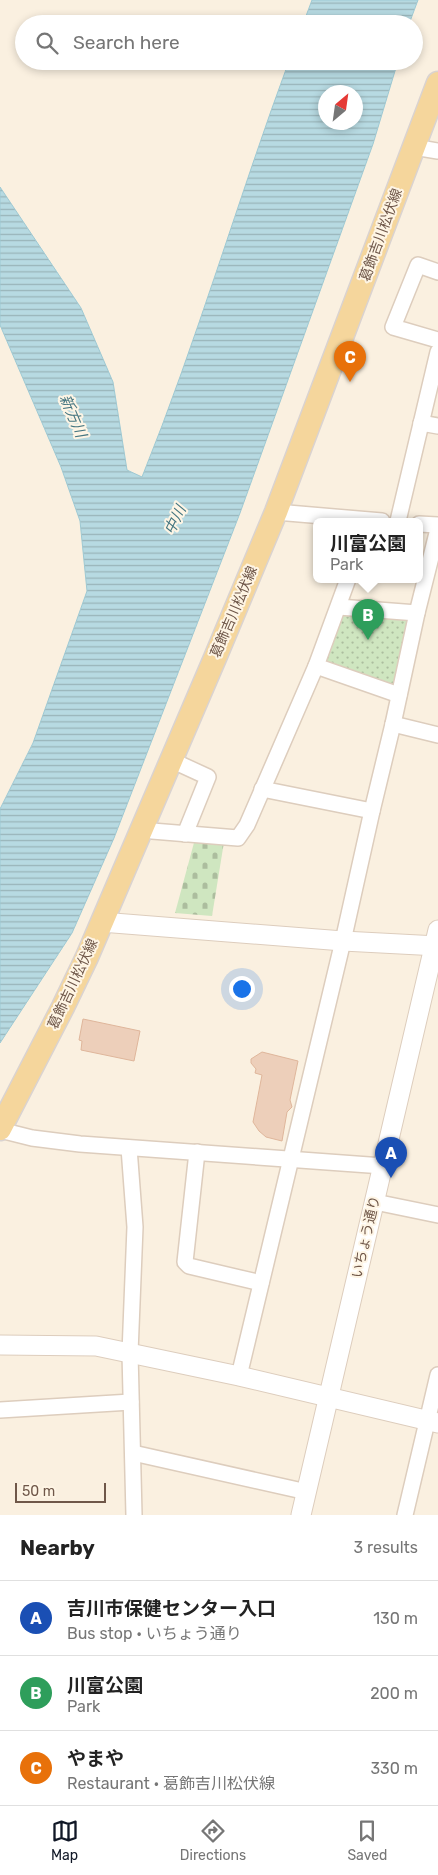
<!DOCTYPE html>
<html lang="en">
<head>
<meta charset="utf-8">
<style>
  body { margin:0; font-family:Rubik,"Noto Sans JP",sans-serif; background:#f6f6f6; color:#222 }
  .compass { position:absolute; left:318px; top:85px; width:45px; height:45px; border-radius:50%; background:#fff; box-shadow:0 2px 8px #0003; rotate:29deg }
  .scale { position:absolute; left:15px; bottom:12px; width:91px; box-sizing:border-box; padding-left:5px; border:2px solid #6f5749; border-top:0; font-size:14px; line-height:18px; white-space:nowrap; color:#6f5749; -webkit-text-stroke:4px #fef5e5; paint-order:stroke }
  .you { position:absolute; left:241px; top:988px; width:18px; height:18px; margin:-12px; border:4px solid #fff; border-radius:50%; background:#1a73e8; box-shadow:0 0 0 8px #1a73e833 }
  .badge { display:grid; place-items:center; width:32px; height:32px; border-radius:50%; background:#111827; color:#fff; font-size:16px; font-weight:700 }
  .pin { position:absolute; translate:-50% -41px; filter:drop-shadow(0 1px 2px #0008) }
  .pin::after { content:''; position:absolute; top:26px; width:18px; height:15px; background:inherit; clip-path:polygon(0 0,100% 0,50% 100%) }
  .popup { position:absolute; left:313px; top:518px; width:110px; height:65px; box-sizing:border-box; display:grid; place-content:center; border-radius:8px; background:#fff; filter:drop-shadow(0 1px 4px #0005); font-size:16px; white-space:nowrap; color:#767676 }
  .popup b { font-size:19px; color:#222 }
  .popup::after { content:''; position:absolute; left:50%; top:100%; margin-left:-10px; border:10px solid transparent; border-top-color:#fff }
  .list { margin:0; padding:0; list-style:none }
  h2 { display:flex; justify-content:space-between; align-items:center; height:65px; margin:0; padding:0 20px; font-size:21px }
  h2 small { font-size:16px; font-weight:400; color:#767676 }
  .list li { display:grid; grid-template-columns:32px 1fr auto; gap:15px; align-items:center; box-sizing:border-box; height:75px; padding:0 20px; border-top:1px solid #e0e0e0 }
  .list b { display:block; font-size:19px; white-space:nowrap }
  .list p { margin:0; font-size:16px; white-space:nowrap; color:#767676 }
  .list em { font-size:16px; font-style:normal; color:#767676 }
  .icon { flex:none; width:28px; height:28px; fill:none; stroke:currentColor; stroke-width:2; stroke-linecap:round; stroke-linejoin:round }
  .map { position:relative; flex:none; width:438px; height:1515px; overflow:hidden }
  .search { position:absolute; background:#fff; box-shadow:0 2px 8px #0003; left:15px; right:15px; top:15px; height:55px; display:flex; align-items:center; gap:12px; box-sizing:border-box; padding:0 18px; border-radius:28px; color:#767676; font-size:19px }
  .sheet { height:290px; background:#fff }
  nav { display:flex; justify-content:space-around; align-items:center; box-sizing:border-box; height:70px; border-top:1px solid #e0e0e0; background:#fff; font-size:14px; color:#767676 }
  nav a { display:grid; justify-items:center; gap:2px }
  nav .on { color:#111827 }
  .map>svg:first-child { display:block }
</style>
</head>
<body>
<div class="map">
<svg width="438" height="1515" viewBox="0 0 438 1515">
  <defs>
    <pattern id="grass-dots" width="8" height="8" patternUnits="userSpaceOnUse" patternTransform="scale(1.25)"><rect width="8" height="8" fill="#cfe6c0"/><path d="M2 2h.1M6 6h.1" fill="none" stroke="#acbd9e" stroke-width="1.8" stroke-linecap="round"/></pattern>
    <pattern id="cemetery-stones" width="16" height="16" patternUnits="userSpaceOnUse" patternTransform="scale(1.25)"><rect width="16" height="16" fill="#cfe6c0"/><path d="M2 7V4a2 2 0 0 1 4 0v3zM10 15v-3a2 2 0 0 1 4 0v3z" fill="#acbd9e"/></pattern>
    <pattern id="water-rules" width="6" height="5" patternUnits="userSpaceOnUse" patternTransform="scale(1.25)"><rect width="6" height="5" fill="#b7dae2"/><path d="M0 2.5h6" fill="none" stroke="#99b4b9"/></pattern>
  </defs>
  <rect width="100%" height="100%" fill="#faf0e0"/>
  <path fill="url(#grass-dots)" d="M340,613L410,619L396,683L390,686L324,665Z"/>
  <path fill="url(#cemetery-stones)" d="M195,839L224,842L212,916L175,913Z"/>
  <g fill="url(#water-rules)" stroke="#9ec9d3" fill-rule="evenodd">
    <path d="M312,0H418L409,24H303Z"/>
    <path d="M289,61H398L373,144L240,513L114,838L72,933L0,1043V809L33,743L87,591L80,521L61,467L0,325V187L81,308L113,382L127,470L142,477C197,341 238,199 289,61ZM326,92H356V122H326Z"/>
  </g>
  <g fill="#edcfba" stroke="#dfb69b">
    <path d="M83,1019L140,1031L134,1061L81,1050L82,1041L79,1040Z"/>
    <path d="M262,1052L298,1061L290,1100L292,1107L287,1112L282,1141L266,1137L259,1131L253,1122L262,1075L255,1073L256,1069L251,1063V1059Z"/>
  </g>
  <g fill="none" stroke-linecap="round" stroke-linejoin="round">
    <g stroke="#ddcdbd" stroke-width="18">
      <g id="minor">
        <path d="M414,147L438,151"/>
        <path d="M438,272L418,265L393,327L438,340"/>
        <path d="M421,423L438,426"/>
        <path d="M276,512L382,521"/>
        <path d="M398,521L438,352"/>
        <path d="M419,524L438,525"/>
        <path d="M339,607L417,613"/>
        <path d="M316,666L399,695"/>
        <path d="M393,724L438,735"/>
        <path d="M171,760L208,777L185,834"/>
        <path d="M262,789L372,811"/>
        <path d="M142,827L152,831L238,838L247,825L316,666L348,579"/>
        <path d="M0,1130L32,1138L80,1144L383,1166"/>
        <path d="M129,1148L135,1227L130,1353L134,1515"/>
        <path d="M197,1152L185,1262L189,1266L261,1283"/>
        <path d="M375,1202L438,1215"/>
        <path d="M239,1376L343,941L372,811L393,724L417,613L438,529"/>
        <path d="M0,1410L131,1402"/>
        <path d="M133,1453L307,1492"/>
        <path d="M405,1515L438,1375"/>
      </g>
    </g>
    <g stroke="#ddcdbd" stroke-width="21">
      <g id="tertiary">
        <path d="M101,922L343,941L438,946"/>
        <path d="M0,1345L96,1346L239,1376L438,1423"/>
        <path d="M301,1515L438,930"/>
      </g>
    </g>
    <g stroke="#dad3d0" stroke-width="25">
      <path id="primary" d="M0,1129L63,1007L87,957L215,658L276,512L438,83"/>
    </g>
    <use href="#minor" stroke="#fff" stroke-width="15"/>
    <use href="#tertiary" stroke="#fff" stroke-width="19"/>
    <use href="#primary" stroke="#f5d69c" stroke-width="22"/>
  </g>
  <g text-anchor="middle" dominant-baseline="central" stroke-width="4" stroke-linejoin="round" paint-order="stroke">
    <g font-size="14" fill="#6f5749" stroke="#fef5e5">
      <text transform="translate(381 235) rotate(-70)">葛飾吉川松伏線</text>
      <text transform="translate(234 612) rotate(-67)">葛飾吉川松伏線</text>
      <text transform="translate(73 984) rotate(-65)">葛飾吉川松伏線</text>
      <text transform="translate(366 1237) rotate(-77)">いちょう通り</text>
    </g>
    <g font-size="15" font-style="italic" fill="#457681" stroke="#fef5e5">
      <text transform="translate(73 416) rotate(67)">新方川</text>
      <text transform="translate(175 520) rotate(-64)">中川</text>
    </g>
  </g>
</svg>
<svg class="compass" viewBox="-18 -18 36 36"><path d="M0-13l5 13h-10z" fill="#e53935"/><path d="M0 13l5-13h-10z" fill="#767676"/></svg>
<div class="scale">50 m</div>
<div class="you"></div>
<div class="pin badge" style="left:391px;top:1178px;background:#1a4fb4">A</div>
<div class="pin badge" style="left:368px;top:640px;background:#2e9e5b">B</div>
<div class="popup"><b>川富公園</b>Park</div>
<div class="pin badge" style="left:350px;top:382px;background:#e8710a">C</div>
<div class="search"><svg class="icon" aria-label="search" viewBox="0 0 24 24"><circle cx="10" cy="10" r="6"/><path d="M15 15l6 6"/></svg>Search here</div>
</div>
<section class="sheet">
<h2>Nearby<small>3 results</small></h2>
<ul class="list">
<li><span class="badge" style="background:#1a4fb4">A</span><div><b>吉川市保健センター入口</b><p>Bus stop · いちょう通り</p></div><em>130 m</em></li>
<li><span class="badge" style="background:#2e9e5b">B</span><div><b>川富公園</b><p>Park</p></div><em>200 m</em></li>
<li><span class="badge" style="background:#e8710a">C</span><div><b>やまや</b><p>Restaurant · 葛飾吉川松伏線</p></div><em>330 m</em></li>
</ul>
</section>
<nav>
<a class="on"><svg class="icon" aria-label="map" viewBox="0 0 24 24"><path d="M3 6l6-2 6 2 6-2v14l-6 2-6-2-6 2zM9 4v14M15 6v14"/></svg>Map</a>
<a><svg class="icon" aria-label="directions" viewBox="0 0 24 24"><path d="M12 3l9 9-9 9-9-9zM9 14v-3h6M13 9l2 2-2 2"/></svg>Directions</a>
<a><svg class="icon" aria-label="saved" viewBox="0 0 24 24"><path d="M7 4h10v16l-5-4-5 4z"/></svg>Saved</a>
</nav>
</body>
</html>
